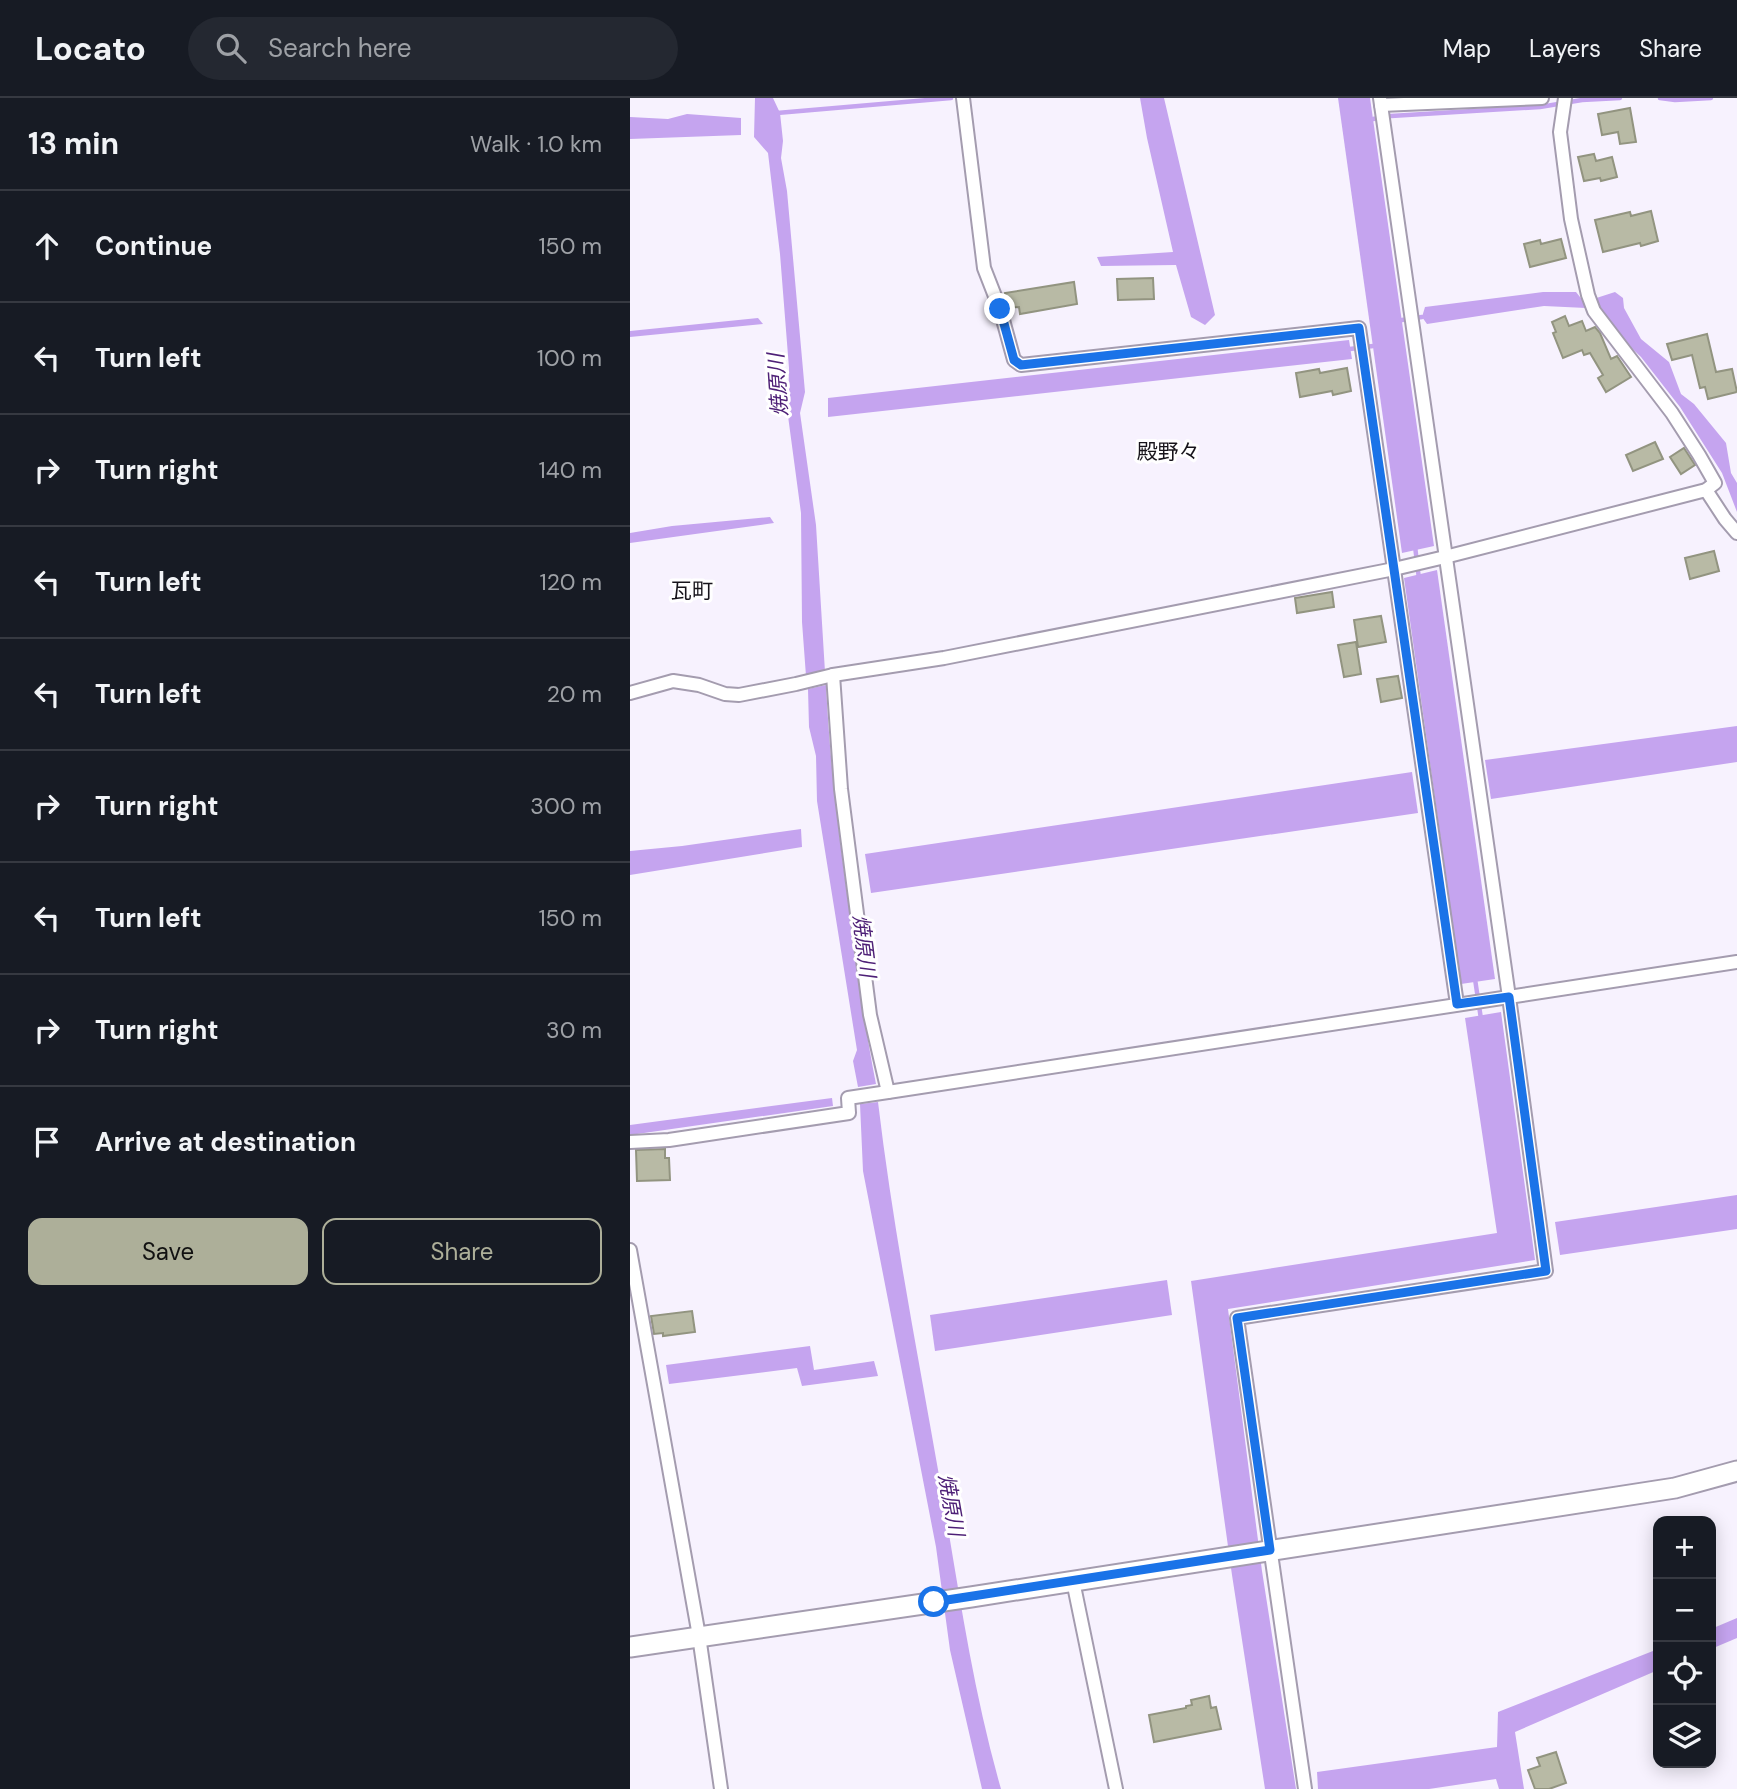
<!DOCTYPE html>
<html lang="en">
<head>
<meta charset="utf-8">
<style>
  body { margin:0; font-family:"DM Sans","Noto Sans JP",sans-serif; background:#242831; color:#f1f3f6 }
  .controls { position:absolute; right:21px; bottom:21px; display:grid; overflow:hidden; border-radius:14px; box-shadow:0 4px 18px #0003 }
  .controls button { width:63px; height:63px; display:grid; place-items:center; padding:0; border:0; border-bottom:2px solid #363941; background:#171b24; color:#f1f3f6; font:35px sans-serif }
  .stop { position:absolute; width:21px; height:21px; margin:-16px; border:5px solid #1a73e8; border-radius:50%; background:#fff }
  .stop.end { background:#1a73e8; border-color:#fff; box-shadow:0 2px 7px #0008 }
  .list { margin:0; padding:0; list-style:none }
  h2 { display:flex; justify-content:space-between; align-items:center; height:91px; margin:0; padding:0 28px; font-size:30px }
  h2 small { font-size:23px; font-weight:400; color:#9ea1a6 }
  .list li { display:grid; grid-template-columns:46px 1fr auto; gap:21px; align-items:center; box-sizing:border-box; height:112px; padding:0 28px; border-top:2px solid #363941 }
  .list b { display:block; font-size:26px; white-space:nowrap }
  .list em { font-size:23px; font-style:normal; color:#9ea1a6 }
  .actions { display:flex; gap:14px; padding:21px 28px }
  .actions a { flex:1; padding:16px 0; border:2px solid #adaf99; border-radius:14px; text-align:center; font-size:24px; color:#adaf99 }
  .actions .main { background:#adaf99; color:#111 }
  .icon { flex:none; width:38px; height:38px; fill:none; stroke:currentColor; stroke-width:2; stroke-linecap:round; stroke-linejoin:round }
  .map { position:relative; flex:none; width:1107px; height:1691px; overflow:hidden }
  header { display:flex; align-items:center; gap:42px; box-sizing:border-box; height:98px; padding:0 35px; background:#171b24; border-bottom:2px solid #363941 }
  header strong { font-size:33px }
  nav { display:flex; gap:38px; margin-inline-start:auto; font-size:24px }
  .search { width:490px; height:63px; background:#242831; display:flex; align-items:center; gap:18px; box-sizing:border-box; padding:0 24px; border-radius:38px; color:#9ea1a6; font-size:26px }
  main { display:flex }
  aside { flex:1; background:#171b24 }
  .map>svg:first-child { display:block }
</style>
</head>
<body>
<header>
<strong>Locato</strong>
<div class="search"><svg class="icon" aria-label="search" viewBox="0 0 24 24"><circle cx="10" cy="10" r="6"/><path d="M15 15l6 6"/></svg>Search here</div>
<nav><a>Map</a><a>Layers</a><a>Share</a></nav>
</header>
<main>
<aside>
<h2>13 min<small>Walk · 1.0 km</small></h2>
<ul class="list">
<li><svg class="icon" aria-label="ahead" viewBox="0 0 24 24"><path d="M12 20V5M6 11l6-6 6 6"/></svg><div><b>Continue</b></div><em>150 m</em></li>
<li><svg class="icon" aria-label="left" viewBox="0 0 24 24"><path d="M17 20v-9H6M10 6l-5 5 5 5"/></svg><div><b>Turn left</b></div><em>100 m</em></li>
<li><svg class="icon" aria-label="right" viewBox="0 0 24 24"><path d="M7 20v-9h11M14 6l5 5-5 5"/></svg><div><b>Turn right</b></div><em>140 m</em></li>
<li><svg class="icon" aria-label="left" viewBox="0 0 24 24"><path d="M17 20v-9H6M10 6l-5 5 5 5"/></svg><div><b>Turn left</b></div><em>120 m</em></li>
<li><svg class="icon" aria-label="left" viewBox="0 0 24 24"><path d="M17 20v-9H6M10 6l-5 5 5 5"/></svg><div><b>Turn left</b></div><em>20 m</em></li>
<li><svg class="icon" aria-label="right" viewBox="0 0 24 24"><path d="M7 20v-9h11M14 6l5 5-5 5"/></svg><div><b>Turn right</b></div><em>300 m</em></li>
<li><svg class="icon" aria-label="left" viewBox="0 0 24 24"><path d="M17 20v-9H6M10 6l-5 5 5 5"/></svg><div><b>Turn left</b></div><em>150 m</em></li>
<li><svg class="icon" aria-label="right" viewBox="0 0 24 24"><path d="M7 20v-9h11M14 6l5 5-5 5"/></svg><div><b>Turn right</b></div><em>30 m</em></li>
<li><svg class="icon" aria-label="arrive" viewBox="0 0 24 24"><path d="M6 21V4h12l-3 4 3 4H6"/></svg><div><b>Arrive at destination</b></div></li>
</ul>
<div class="actions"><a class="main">Save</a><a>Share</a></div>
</aside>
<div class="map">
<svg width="1107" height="1691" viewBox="0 0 1107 1691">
  <rect width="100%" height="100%" fill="#f7f2fe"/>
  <g fill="#c5a4ef">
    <path d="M125,0H143L150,15L153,43L151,60L157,93L175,294L170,315L186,427L195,574L176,578L172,524L171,415L158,318L159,270L150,156L138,55L124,39Z"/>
    <path d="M510,0H534L585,217L575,227L561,219L546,167L471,168L467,159L543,154L517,40Z"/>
    <path d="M708,0H740L804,448L772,455Z"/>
    <path d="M57,16L111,20V37L0,41V19L38,21Z"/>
    <path d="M913,194H946L954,204L985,194L993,200L994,210L1011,241L1039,264L1051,296L1064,306L1096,345L1101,375L1107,385V414L1092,375L1050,309L1011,259L994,243L968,206L956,210L914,208L797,226L792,219L795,209Z"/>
    <path d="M128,220L133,226L0,239V233Z"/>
    <path d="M719,242L722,261L198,319V300Z"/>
    <path d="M140,419L144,425L0,445V435L42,428Z"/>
    <path d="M807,472L865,881L831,886L774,480Z"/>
    <path d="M196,587C200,671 211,754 223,838C230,887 236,937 246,986L228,989L223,963L227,952L187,703L186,658L179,629L178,591Z"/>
    <path d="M1107,628V664L861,701L855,662Z"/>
    <path d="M782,674L788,715L241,795L235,756Z"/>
    <path d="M171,731L172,749L0,777V753L52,748Z"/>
    <path d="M871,914L905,1162L598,1211L632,1473L666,1691H635L602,1477L561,1183L867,1135L835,920Z"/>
    <path d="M202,1000L203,1008L0,1037V1027Z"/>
    <path d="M248,1004C263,1131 288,1257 310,1383C328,1486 342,1590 371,1691H352L320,1552L306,1449L233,1073L230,1006Z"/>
    <path d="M1107,1097V1131L930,1157L925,1124Z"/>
    <path d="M537,1182L542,1217L305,1253L300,1217Z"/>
    <path d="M180,1248L184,1272L244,1263L248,1278L172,1288L167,1270L39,1286L36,1267Z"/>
    <path d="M1107,1520V1540L1081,1551V1531Z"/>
    <path d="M1028,1551V1572L885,1634L894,1691H869L866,1681L799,1691H688L687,1674L867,1649L868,1614Z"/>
  </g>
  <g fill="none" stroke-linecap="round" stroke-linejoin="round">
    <g stroke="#c5a4ef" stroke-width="4.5">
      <path d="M1030,0L1045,2L1081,0"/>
      <path d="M147,15L321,0"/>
      <path d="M743,21L761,18L910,9L952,2L990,0"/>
      <path d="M772,222L792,219"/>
      <path d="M720,251L743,248"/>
      <path d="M785,448L789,481"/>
      <path d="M845,881L851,921"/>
    </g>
  </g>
  <g fill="#b8baa5" stroke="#929480" stroke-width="2">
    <path d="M1000,10L1006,44L990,46L988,34L972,37L968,16Z"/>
    <path d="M964,56L966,63L982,59L987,79L971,83L970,80L954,83L948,59Z"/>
    <path d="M1021,113L1028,143L1011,148L1010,145L973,154L965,122L1000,114L1001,118Z"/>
    <path d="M931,141L936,160L900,169L894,146L910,142L911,146Z"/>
    <path d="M523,180L524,201L488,202L487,181Z"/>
    <path d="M444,184L447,206L390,216L389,209L379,210L377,204L375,195Z"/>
    <path d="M935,218L939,228L952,223L956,233L965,229L970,235L981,261L987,258L1001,279L976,294L968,280L973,277L960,255L954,257L952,252L933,260L923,235L926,234L922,224Z"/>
    <path d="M1077,236L1086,274L1102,271L1107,294L1078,301L1075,289L1070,290L1062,257L1042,262L1037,246Z"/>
    <path d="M717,270L721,293L703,297L702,293L670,299L666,275L689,271L690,275Z"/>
    <path d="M1025,344L1033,361L1003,373L996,357Z"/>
    <path d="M1054,350L1065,367L1051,376L1040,359Z"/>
    <path d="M1084,453L1089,473L1060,481L1055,460Z"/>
    <path d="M702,494L704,509L667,515L665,500Z"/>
    <path d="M751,518L756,544L728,549L724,522Z"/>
    <path d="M726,544L731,576L714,579L708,547Z"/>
    <path d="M768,578L772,600L751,604L747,581Z"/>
    <path d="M35,1051V1060H39L40,1082L7,1083L6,1052Z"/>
    <path d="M62,1213L65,1234L33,1238V1235L24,1236L21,1218Z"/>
    <path d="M579,1598L581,1610L586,1609L591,1631L524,1644L519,1617L556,1610V1608L562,1607L561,1602Z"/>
    <path d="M926,1654L936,1685L919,1691H905L898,1672L910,1668L907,1660Z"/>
  </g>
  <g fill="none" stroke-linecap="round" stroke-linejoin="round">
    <g stroke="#a49caf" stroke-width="16">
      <g id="street">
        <path d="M333,0L354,170L370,211L384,262L391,267L729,230L827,906"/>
        <path d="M751,7L912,0"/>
        <path d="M1076,392L1095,421L1107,435"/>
        <path d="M203,577L211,691L240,917L258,994"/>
        <path d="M0,595L43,583L69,587L95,596L109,597L166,586L203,577L314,560L764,471L815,459L1076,392L1085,385L1069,357L1042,315L964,213L958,197L941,121L930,34L935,0"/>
        <path d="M0,1044L39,1042L219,1015L218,1000L258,994L1107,864"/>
        <path d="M0,1152L69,1538L91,1691"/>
        <path d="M443,1483L486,1691"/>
        <path d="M675,1691L607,1220L916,1173L879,899L750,0"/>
      </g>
    </g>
    <g stroke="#a49caf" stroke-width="23">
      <path id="secondary" d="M0,1549L341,1499L1045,1390L1107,1373"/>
    </g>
    <use href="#street" stroke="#fff" stroke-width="12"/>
    <use href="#secondary" stroke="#fff" stroke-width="19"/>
  </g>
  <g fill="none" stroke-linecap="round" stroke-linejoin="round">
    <path stroke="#1a73e8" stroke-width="9" d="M304,1504L640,1452L607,1220L916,1173L879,899L827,906L729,230L391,267L384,262L370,211"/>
  </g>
  <g text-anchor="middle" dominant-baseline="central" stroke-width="6" stroke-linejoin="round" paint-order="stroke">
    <g font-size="21" font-style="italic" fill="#4e2077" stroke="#fff">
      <text transform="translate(148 287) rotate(-94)">焼原川</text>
      <text transform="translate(234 848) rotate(83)">焼原川</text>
      <text transform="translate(321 1407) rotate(80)">焼原川</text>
    </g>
    <g font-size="21" fill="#17141b" stroke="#fff">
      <text x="538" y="354">殿野々</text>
      <text x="62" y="493">瓦町</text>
    </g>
  </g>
</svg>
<div class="controls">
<button>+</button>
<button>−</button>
<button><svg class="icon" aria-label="locate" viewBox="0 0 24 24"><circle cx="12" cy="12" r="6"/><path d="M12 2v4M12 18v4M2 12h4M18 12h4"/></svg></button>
<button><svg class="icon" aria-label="layers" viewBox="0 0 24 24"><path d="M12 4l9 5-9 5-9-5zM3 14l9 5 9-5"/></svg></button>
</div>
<div class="stop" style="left:304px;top:1504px"></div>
<div class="stop end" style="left:370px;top:211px"></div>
</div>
</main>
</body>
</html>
